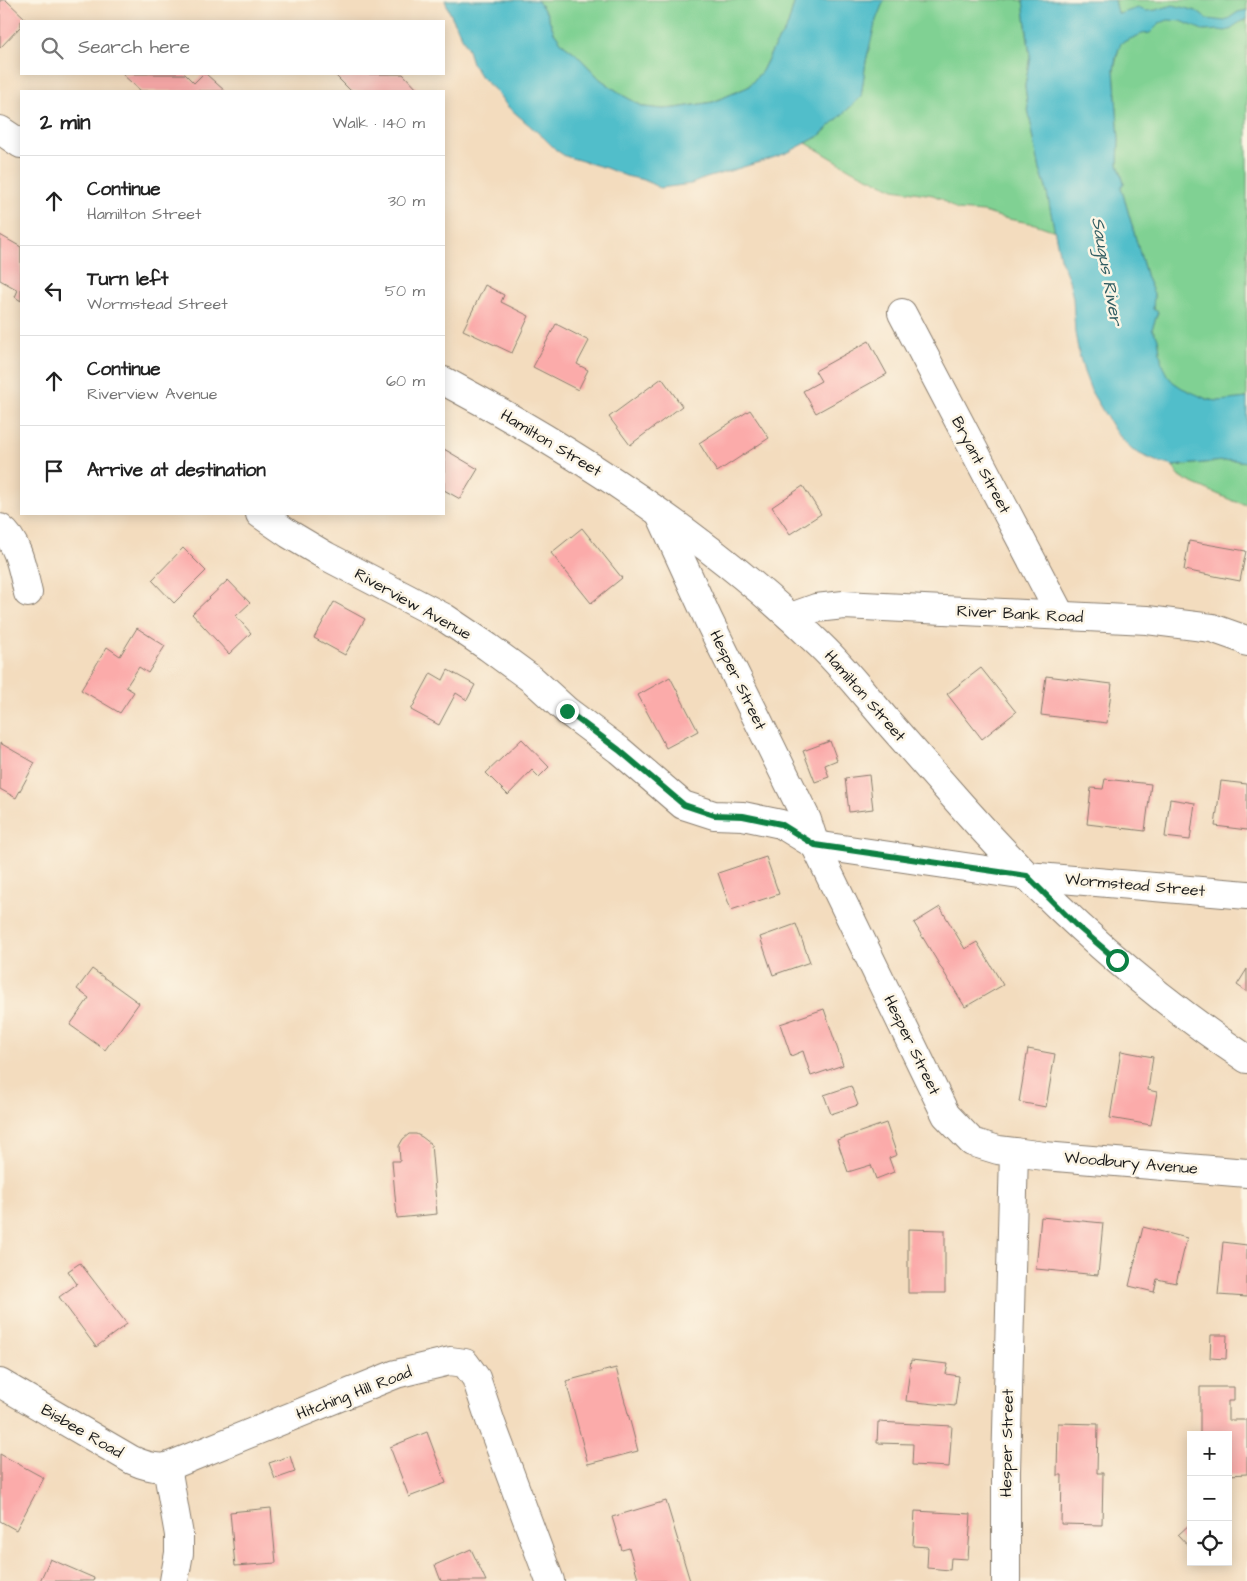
<!DOCTYPE html>
<html lang="en">
<head>
<meta charset="utf-8">
<style>
  body { margin:0; font-family:"Architects Daughter",sans-serif; background:#f2f2f2; color:#222 }
  .controls { position:absolute; right:15px; bottom:15px; display:grid; overflow:hidden; border-radius:0px; box-shadow:0 2px 12px #0003 }
  .controls button { width:45px; height:45px; display:grid; place-items:center; padding:0; border:0; border-bottom:1px solid #e0e0e0; background:#fff; color:#222; font:25px sans-serif }
  .stop { position:absolute; width:15px; height:15px; margin:-11px; border:4px solid #0b8043; border-radius:50%; background:#fff }
  .stop.end { background:#0b8043; border-color:#fff; box-shadow:0 1px 5px #0008 }
  .list { margin:0; padding:0; list-style:none }
  h2 { display:flex; justify-content:space-between; align-items:center; height:65px; margin:0; padding:0 20px; font-size:21px }
  h2 small { font-size:16px; font-weight:400; color:#767676 }
  .list li { display:grid; grid-template-columns:32px 1fr auto; gap:15px; align-items:center; box-sizing:border-box; height:90px; padding:0 20px; border-top:1px solid #e0e0e0 }
  .list b { display:block; font-size:19px; white-space:nowrap }
  .list p { margin:0; font-size:16px; white-space:nowrap; color:#767676 }
  .list em { font-size:16px; font-style:normal; color:#767676 }
  .icon { flex:none; width:28px; height:28px; fill:none; stroke:currentColor; stroke-width:2; stroke-linecap:round; stroke-linejoin:round }
  .map { position:relative; flex:none; width:1247px; height:1581px; overflow:hidden }
  .search { position:absolute; background:#fff; box-shadow:0 2px 12px #0003; left:20px; top:20px; width:425px; height:55px; display:flex; align-items:center; gap:12px; box-sizing:border-box; padding:0 18px; border-radius:0px; color:#767676; font-size:19px }
  .panel { position:absolute; background:#fff; box-shadow:0 2px 12px #0003; left:20px; top:90px; width:425px; height:425px; border-radius:0px }
  .map>svg:first-child { display:block }
</style>
</head>
<body>
<div class="map">
<svg width="1247" height="1581" viewBox="0 0 1247 1581">
  <rect width="100%" height="100%" fill="#fcf5e5"/>
  <filter id="ink" filterUnits="userSpaceOnUse"><feTurbulence type="fractalNoise" baseFrequency=".02" numOctaves="2"/><feDisplacementMap in="SourceGraphic" scale="10" xChannelSelector="R" yChannelSelector="G"/><feConvolveMatrix kernelMatrix="1 2 1 2 8 2 1 2 1" color-interpolation-filters="sRGB"/></filter>
  <filter id="wash" filterUnits="userSpaceOnUse"><feTurbulence type="fractalNoise" baseFrequency=".0096" numOctaves="4" result="noise"/><feDisplacementMap in="SourceGraphic" scale="20" xChannelSelector="R" yChannelSelector="G"/><feGaussianBlur stdDeviation="1.12" result="paint"/><feColorMatrix in="noise" values="0 0 0 0 0 0 0 0 0 0 0 0 0 0 0 0 0 1.4 0 .05"/><feComposite in="paint" operator="in"/></filter>
  <g filter="url(#wash)">
    <rect width="100%" height="100%" fill="#f3dcbe"/>
    <g fill="#80d193" stroke="#4e7658">
      <path d="M537,0H795L788,25L773,49L762,71L748,87L713,102L676,108L663,109L644,107L624,96L600,79L575,53L563,44L554,32L547,14Z"/>
      <path d="M884,0H1023L1030,56L1025,86L1028,109L1040,170L1046,188L1055,231L1035,224L1003,218L984,212L957,210L942,199L933,195L894,189L852,170L806,143L819,136L861,97L866,61L876,19Z"/>
      <path d="M1114,0H1247V398C1238,399 1229,401 1220,401C1207,402 1182,390 1173,382C1168,378 1164,372 1162,366C1158,351 1162,344 1152,329L1158,312L1153,309L1154,294L1147,278L1121,187L1124,183L1118,165L1119,140L1114,70L1119,47V14L1116,9Z"/>
      <path d="M1233,460L1247,462V505L1233,501L1179,477L1173,466Z"/>
    </g>
    <g fill="#51beca" stroke="#366d73">
      <path d="M445,0H537L547,14L554,32L563,44L575,53L600,79L624,96L644,107L663,109L676,108L713,102L748,87L762,71L773,49L788,25L795,0H884L876,20L866,61L861,97L819,136L787,153L763,161L703,179L691,184L660,188L644,180L626,176L606,168L565,156L556,150L543,137L507,106L497,92L481,77L472,63L467,47L449,11Z"/>
      <path d="M1023,0H1114L1116,9L1119,14L1138,8L1146,11L1156,10L1173,5L1196,11L1207,19L1225,21L1238,12L1247,10V19L1237,24L1232,29L1225,31L1219,30L1205,31L1181,21L1168,20L1160,23L1150,33L1142,34L1121,43L1116,57L1114,70L1119,140L1118,164L1124,183L1121,187L1147,278L1154,294L1153,309L1158,312L1152,329L1158,338L1162,365L1167,375L1173,382L1182,388L1209,400L1219,401L1247,398V462L1233,460L1173,466L1158,462L1144,456L1132,450L1115,431L1092,393L1084,372L1079,354L1075,333L1073,298L1069,280L1060,258L1046,188L1040,170L1028,109L1025,86L1030,56Z"/>
    </g>
    <g id="blocks">
      <g fill="#fbabaa">
        <path d="M0,0H6L27,20L21,21V26L0,48Z"/>
        <path d="M122,74H185L194,83L203,74H206L225,91H141Z"/>
        <path d="M334,74H403L419,91H351Z"/>
        <path d="M0,235L21,247V301L15,297L18,290L0,280Z"/>
        <path d="M485,285L504,295L501,302L529,316L512,353L463,330Z"/>
        <path d="M556,324L589,341L577,364L588,370L578,390L533,367Z"/>
        <path d="M869,341L887,374L816,413L803,391L821,381L815,371Z"/>
        <path d="M662,378L682,406L630,445L609,417Z"/>
        <path d="M750,410L769,438L717,472L699,443Z"/>
        <path d="M444,449L478,469L460,499L444,490Z"/>
        <path d="M803,486L821,514L790,534L772,507Z"/>
        <path d="M582,528L622,578L591,603L551,553Z"/>
        <path d="M1189,541L1246,551L1240,581L1184,570Z"/>
        <path d="M183,548L206,571L174,603L152,580Z"/>
        <path d="M228,580L250,603L236,616L251,633L229,654L192,614Z"/>
        <path d="M334,602L365,619L345,655L314,638Z"/>
        <path d="M137,628L165,646L148,673L139,667L126,687L134,692L120,713L81,690L107,647L120,656Z"/>
        <path d="M981,668L1016,712L982,739L947,694Z"/>
        <path d="M448,670L475,685L467,700L456,693L439,725L411,710L431,673L443,680Z"/>
        <path d="M1046,676L1112,684L1107,723L1041,715Z"/>
        <path d="M670,677L698,731L666,748L638,695Z"/>
        <path d="M522,739L549,767L539,777L532,770L508,795L486,773Z"/>
        <path d="M830,741L837,760L825,765L829,777L815,782L803,751Z"/>
        <path d="M0,743L35,763L16,798L0,789Z"/>
        <path d="M869,775L873,809L849,812L845,778Z"/>
        <path d="M1105,779L1151,784L1145,831L1087,824L1091,788L1103,789Z"/>
        <path d="M1221,781L1247,784V830L1215,826Z"/>
        <path d="M1170,799L1195,803L1190,840L1165,837Z"/>
        <path d="M766,857L779,894L731,910L718,873Z"/>
        <path d="M940,907L965,949L977,942L1003,985L965,1007L914,923Z"/>
        <path d="M796,924L810,962L773,975L760,937Z"/>
        <path d="M92,969L139,1003L105,1050L70,1025L89,998L77,989Z"/>
        <path d="M1247,969V992L1237,985Z"/>
        <path d="M824,1009L843,1065L811,1076L803,1051L791,1056L780,1024Z"/>
        <path d="M1028,1049L1055,1054L1046,1107L1019,1102Z"/>
        <path d="M1121,1051L1153,1057L1148,1090L1157,1092L1151,1125L1110,1118Z"/>
        <path d="M851,1086L858,1105L831,1114L824,1095Z"/>
        <path d="M886,1123L897,1155L889,1158L894,1172L876,1179L871,1165L848,1172L837,1140Z"/>
        <path d="M409,1134H416L422,1137L431,1144L437,1214L397,1218L392,1161H400L399,1146L403,1139Z"/>
        <path d="M1041,1217L1103,1223L1098,1275L1036,1269Z"/>
        <path d="M1143,1227L1187,1238L1176,1283L1157,1279L1154,1292L1129,1286Z"/>
        <path d="M908,1229L945,1230V1293H908Z"/>
        <path d="M1223,1242L1247,1245V1297L1218,1295Z"/>
        <path d="M80,1263L127,1324L96,1347L59,1297L77,1284L68,1271Z"/>
        <path d="M1211,1335H1227L1226,1359L1210,1358Z"/>
        <path d="M911,1360L948,1364L946,1374L959,1376L955,1406L906,1401Z"/>
        <path d="M616,1368L638,1451L588,1464L566,1381Z"/>
        <path d="M1200,1387H1234V1401H1228V1420H1247V1474L1228,1475V1435H1200Z"/>
        <path d="M878,1422L952,1426L949,1467L912,1465L913,1444L877,1443Z"/>
        <path d="M1058,1423L1098,1424L1097,1473H1103L1102,1525L1061,1524L1062,1475H1057Z"/>
        <path d="M427,1432L446,1483L409,1497L390,1447Z"/>
        <path d="M0,1454L44,1478L16,1530L0,1521Z"/>
        <path d="M290,1456L295,1472L275,1479L269,1463Z"/>
        <path d="M666,1501L690,1581H639L629,1548L622,1550L612,1517Z"/>
        <path d="M271,1508L276,1563L235,1566L230,1512Z"/>
        <path d="M915,1511L971,1514L968,1559L951,1558L950,1570L927,1568L928,1547L913,1546Z"/>
        <path d="M1191,1523V1549L1178,1535Z"/>
        <path d="M471,1549L486,1581H441L435,1565Z"/>
        <path d="M50,1559L94,1578L93,1581H40Z"/>
      </g>
    </g>
  </g>
  <g filter="url(#ink)">
    <use href="#blocks" fill-opacity="0" stroke="#887c6d" stroke-width="1"/>
    <g fill="none" stroke-linecap="round" stroke-linejoin="round">
      <g stroke="#887c6d" stroke-width="30">
        <g id="street">
          <path d="M902,313L1061,616"/>
          <path d="M260,514L289,534L326,556L445,618L488,647L533,680L567,711L619,750L683,805L714,815L743,816L781,824L815,845L1027,876L1247,895"/>
          <path d="M660,514L709,621L807,820L815,845L946,1115L972,1142L998,1150L1014,1152L1006,1471V1581"/>
          <path d="M0,528C19,542 23,572 28,593"/>
          <path d="M791,617L816,608L844,605L1147,620L1212,628L1243,639L1247,642"/>
          <path d="M1014,1152L1044,1156L1247,1173"/>
          <path d="M0,1383L132,1460C143,1465 155,1469 167,1467L396,1374L450,1361L465,1363L476,1378L491,1423L550,1581"/>
          <path d="M167,1467L179,1535V1553L174,1581"/>
        </g>
      </g>
      <g stroke="#887c6d" stroke-width="30">
        <g id="secondary">
          <path d="M0,130L21,144"/>
          <path d="M444,381C577,452 713,540 821,646C848,672 870,702 895,730C917,755 939,780 962,806C1047,902 1140,988 1247,1059"/>
        </g>
      </g>
      <use href="#street" stroke="#fff" stroke-width="28"/>
      <use href="#secondary" stroke="#fff" stroke-width="28"/>
    </g>
  </g>
  <g fill="none" stroke-linecap="round" stroke-linejoin="round" filter="url(#ink)">
    <path stroke="#0b8043" stroke-width="6" d="M567,711L619,750L684,805L714,815L743,816L781,824L815,845L1027,876L1076,925L1117,960"/>
  </g>
  <g text-anchor="middle" dominant-baseline="central" stroke-width="5" stroke-linejoin="round" paint-order="stroke">
    <g font-size="16" fill="#1c1c1c" stroke="#fcf5e5">
      <text transform="translate(551 443) rotate(31)">Hamilton Street</text>
      <text transform="translate(981 465) rotate(62)">Bryant Street</text>
      <text transform="translate(413 604) rotate(29)">Riverview Avenue</text>
      <text transform="translate(1020 614) rotate(3)">River Bank Road</text>
      <text transform="translate(738 680) rotate(64)">Hesper Street</text>
      <text transform="translate(865 696) rotate(49)">Hamilton Street</text>
      <text transform="translate(1135 885) rotate(5)">Wormstead Street</text>
      <text transform="translate(912 1045) rotate(64)">Hesper Street</text>
      <text transform="translate(1131 1163) rotate(5)">Woodbury Avenue</text>
      <text transform="translate(354 1393) rotate(-21)">Hitching Hill Road</text>
      <text transform="translate(82 1431) rotate(30)">Bisbee Road</text>
      <text transform="translate(1007 1443) rotate(-89)">Hesper Street</text>
    </g>
    <g font-size="18" font-style="italic" fill="#315d62" stroke="#fcf5e5">
      <text transform="translate(1107 271) rotate(80)">Saugus River</text>
    </g>
  </g>
</svg>
<div class="controls">
<button>+</button>
<button>−</button>
<button><svg class="icon" aria-label="locate" viewBox="0 0 24 24"><circle cx="12" cy="12" r="6"/><path d="M12 2v4M12 18v4M2 12h4M18 12h4"/></svg></button>
</div>
<div class="stop" style="left:1117px;top:960px"></div>
<div class="stop end" style="left:567px;top:711px"></div>
<div class="search"><svg class="icon" aria-label="search" viewBox="0 0 24 24"><circle cx="10" cy="10" r="6"/><path d="M15 15l6 6"/></svg>Search here</div>
<section class="panel">
<h2>2 min<small>Walk · 140 m</small></h2>
<ul class="list">
<li><svg class="icon" aria-label="ahead" viewBox="0 0 24 24"><path d="M12 20V5M6 11l6-6 6 6"/></svg><div><b>Continue</b><p>Hamilton Street</p></div><em>30 m</em></li>
<li><svg class="icon" aria-label="left" viewBox="0 0 24 24"><path d="M17 20v-9H6M10 6l-5 5 5 5"/></svg><div><b>Turn left</b><p>Wormstead Street</p></div><em>50 m</em></li>
<li><svg class="icon" aria-label="ahead" viewBox="0 0 24 24"><path d="M12 20V5M6 11l6-6 6 6"/></svg><div><b>Continue</b><p>Riverview Avenue</p></div><em>60 m</em></li>
<li><svg class="icon" aria-label="arrive" viewBox="0 0 24 24"><path d="M6 21V4h12l-3 4 3 4H6"/></svg><div><b>Arrive at destination</b></div></li>
</ul>
</section>
</div>
</body>
</html>
